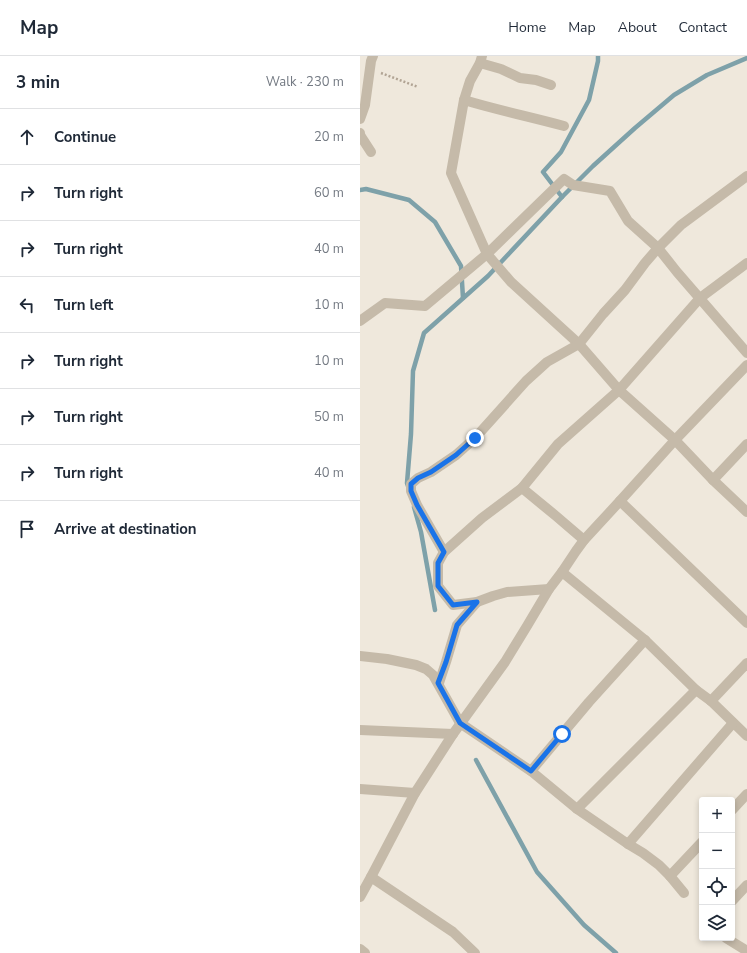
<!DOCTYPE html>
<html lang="en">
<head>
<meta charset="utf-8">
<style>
  body { margin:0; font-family:"Nunito Sans",sans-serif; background:#f6f6f7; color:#1f2937 }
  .controls { position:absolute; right:12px; bottom:12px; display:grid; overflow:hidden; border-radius:4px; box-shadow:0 2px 6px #0003 }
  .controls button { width:36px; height:36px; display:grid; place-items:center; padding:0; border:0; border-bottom:1px solid #e0e1e3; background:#fff; color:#1f2937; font:20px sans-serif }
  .stop { position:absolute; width:12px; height:12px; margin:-9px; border:3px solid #1a73e8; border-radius:50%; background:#fff }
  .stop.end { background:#1a73e8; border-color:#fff; box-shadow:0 1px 4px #0008 }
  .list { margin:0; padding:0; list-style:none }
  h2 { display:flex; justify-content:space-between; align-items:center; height:52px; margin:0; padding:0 16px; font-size:17px }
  h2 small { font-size:13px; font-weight:400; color:#747a83 }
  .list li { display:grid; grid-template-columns:26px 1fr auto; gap:12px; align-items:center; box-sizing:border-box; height:56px; padding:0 16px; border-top:1px solid #e0e1e3 }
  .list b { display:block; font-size:15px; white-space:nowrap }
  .list em { font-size:13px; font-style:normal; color:#747a83 }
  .icon { flex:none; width:22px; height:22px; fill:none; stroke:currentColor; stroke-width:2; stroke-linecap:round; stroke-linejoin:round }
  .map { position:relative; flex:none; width:387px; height:897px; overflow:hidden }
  header { display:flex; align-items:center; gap:24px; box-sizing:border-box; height:56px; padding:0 20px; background:#fff; border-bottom:1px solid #e0e1e3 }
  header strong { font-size:19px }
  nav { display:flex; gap:22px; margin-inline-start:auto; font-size:14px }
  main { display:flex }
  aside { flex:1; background:#fff }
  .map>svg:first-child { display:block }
</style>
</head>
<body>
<header>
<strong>Map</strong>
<nav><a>Home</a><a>Map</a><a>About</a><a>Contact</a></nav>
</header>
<main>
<aside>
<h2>3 min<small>Walk · 230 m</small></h2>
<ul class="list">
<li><svg class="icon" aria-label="ahead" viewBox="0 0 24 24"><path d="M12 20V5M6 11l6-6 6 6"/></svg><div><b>Continue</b></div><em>20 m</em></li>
<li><svg class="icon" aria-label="right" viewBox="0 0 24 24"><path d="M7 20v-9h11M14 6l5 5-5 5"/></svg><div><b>Turn right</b></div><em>60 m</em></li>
<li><svg class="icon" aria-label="right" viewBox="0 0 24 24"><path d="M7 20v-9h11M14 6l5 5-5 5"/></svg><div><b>Turn right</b></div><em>40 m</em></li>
<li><svg class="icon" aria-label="left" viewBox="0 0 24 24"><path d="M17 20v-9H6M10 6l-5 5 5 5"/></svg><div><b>Turn left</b></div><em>10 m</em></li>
<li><svg class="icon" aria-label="right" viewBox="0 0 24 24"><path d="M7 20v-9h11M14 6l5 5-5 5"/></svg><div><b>Turn right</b></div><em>10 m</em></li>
<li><svg class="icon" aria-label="right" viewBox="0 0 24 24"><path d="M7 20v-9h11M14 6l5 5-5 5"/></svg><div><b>Turn right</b></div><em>50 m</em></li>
<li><svg class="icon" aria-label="right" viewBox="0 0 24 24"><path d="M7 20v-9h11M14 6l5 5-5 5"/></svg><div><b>Turn right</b></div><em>40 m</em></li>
<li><svg class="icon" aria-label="arrive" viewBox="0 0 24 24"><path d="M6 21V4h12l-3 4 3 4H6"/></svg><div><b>Arrive at destination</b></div></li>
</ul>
</aside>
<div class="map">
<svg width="387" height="897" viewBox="0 0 387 897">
  <rect width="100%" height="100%" fill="#efe8dc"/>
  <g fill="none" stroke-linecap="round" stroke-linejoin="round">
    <g stroke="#7ea1a9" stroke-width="4.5">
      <path d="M0,134L6,133L49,144L75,166L101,210L103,242"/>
      <path d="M202,141L183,116L201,96L229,44L238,5V0"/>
      <path d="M48,430L47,427L51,378L53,315L64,277L128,220L202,141L233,110L275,72L314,39L347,19L387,2"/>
      <path d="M54,451L61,476L75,554"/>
      <path d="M116,704L177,816L224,869L256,897"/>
    </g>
    <path stroke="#b1a494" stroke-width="2.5" stroke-dasharray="2 2" stroke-linecap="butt" d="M21,17L58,31"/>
    <g stroke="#c5baa9" stroke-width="10">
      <path d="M122,0L120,7L110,25L104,44L91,117L127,198L204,123L213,129L250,135L268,165L298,192L317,216L387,297"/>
      <path d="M120,7L141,13L160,22L176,24L191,29"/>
      <path d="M104,44C137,54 171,61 204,70"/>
      <path d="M0,63L5,49L11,5L13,0"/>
      <path d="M0,77V79L11,96"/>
      <path d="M0,265L25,247L65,250L127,198L151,226L219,288L259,334L315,384L353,424L387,456"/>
      <path d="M353,424L387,388"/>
      <path d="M162,432L196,460L224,484"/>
      <path d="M260,445L387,567"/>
      <path d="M84,496L57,449L51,435V428L58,422L71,416L96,399L115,382L166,325L187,306L219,288L243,258L265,234L285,207L298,192L321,169L387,120"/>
      <path d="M202,516L285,584L336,634L351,645L387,680"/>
      <path d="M189,533L147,536L133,540L117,546L93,549L78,530V507L84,496L122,462L162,432L198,388L259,334L340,242L387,207"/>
      <path d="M0,600L27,603L56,609L66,613L73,619L100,667L171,715L217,753L268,788L283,797L299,809L310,820L324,837"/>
      <path d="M79,627L86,606L97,569L117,546"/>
      <path d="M351,645L387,607"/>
      <path d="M0,674L93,678"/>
      <path d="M171,715L229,646L285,584"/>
      <path d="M0,733L55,737"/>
      <path d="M217,753L336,634"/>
      <path d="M372,754L387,738"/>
      <path d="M268,788L373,667"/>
      <path d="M310,820L342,786"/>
      <path d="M11,821L93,876L115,897"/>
      <path d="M0,841L11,821L55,737L93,678L145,606L167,570L189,533L202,516L216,495L224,484L260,445L315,384L387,309"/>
      <path d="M372,845L387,829"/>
      <path d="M366,882L387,895"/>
      <path d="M0,893L5,897"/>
    </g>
  </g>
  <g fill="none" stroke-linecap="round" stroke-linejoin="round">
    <path stroke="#1a73e8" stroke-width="5" d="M115,382L96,399L71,416L58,422L51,428V435L57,449L84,496L78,507V530L93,549L117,546L97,569L86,606L78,627L100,667L171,715L202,678"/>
  </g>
</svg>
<div class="controls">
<button>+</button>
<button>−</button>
<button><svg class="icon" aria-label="locate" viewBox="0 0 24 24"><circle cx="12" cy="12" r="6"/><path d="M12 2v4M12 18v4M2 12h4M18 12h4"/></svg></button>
<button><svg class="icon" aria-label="layers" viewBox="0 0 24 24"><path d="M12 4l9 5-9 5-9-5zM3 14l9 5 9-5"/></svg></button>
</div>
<div class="stop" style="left:202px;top:678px"></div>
<div class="stop end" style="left:115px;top:382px"></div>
</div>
</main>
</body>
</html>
